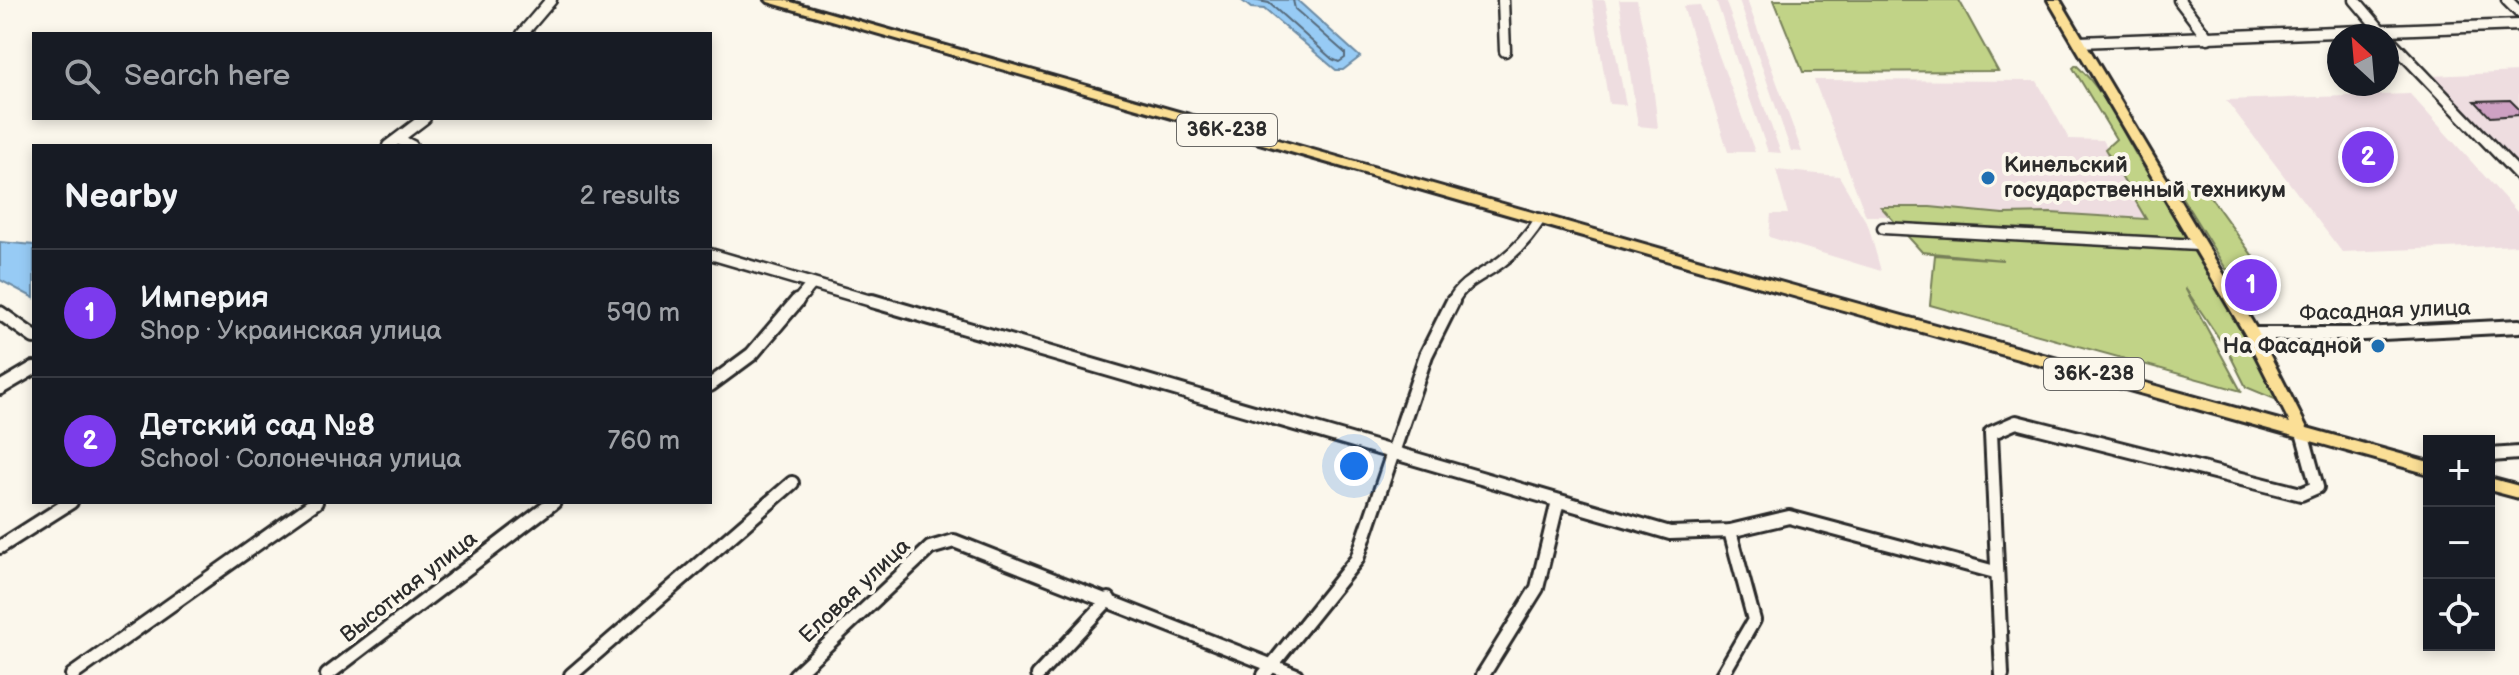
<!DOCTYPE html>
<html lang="en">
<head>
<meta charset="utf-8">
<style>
  body { margin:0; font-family:"Balsamiq Sans",sans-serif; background:#242831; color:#f1f3f6 }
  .controls { position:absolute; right:24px; bottom:24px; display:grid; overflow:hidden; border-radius:0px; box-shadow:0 4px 12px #0003 }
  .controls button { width:72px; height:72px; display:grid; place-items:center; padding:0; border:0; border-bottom:2px solid #363941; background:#171b24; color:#f1f3f6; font:40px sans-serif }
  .compass { position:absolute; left:2327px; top:24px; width:72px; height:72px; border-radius:50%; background:#171b24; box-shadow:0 4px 12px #0003; rotate:334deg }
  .you { position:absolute; left:1354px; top:466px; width:28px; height:28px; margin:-20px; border:6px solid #fff; border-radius:50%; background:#1a73e8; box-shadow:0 0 0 12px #1a73e833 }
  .badge { display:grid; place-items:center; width:52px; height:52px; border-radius:50%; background:#7c3aed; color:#fff; font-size:26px; font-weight:700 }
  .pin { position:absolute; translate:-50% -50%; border:4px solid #fff; box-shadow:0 2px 8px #0006 }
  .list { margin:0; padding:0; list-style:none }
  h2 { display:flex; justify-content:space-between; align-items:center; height:104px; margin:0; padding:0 32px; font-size:34px }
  h2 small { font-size:26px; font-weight:400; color:#9ea1a6 }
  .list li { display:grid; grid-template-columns:52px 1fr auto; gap:24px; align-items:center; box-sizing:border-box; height:128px; padding:0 32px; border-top:2px solid #363941 }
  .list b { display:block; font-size:30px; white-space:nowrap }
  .list p { margin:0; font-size:26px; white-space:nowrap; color:#9ea1a6 }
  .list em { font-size:26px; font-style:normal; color:#9ea1a6 }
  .icon { flex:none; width:44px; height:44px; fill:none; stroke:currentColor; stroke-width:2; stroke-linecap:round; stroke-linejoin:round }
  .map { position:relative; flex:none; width:2519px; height:675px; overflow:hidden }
  .search { position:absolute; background:#171b24; box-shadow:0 4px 12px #0003; left:32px; top:32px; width:680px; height:88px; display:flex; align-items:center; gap:20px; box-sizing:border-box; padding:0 28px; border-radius:0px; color:#9ea1a6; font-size:30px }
  .panel { position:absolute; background:#171b24; box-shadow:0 4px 12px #0003; left:32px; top:144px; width:680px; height:360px; border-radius:0px }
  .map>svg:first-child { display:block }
</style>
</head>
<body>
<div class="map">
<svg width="2519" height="675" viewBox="0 0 2519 675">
  <rect width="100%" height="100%" fill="#fbf7ec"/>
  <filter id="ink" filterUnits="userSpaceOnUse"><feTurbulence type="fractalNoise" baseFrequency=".0125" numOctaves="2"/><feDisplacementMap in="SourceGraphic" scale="16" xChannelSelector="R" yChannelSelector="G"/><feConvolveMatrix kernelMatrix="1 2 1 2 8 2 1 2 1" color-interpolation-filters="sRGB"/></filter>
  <g filter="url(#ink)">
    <g fill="#eedde0">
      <path d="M1592,0H1605L1626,105L1609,104Z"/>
      <path d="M1619,0H1637L1651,68L1658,128L1638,126Z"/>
      <path d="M1716,0H1725L1781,153L1768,152Z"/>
      <path d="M1739,0H1747L1802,152L1791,151Z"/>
      <path d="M1700,5L1755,152H1728L1683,6Z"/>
      <path d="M2519,72V165L2431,76Z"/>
      <path d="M1814,80L2037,81L2069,139L2103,140L2148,217L1866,216Z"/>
      <path d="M2410,94L2519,214V245L2342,252L2226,100Z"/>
      <path d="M1776,170L1839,176L1868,225L1881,271L1769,237L1771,214H1788Z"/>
    </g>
    <g fill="#c1d387" stroke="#767f59" stroke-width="2">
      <path d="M1774,0H1959L1998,71L1803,72Z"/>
      <path d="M2076,65C2112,97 2125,144 2153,181L2289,405L2246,387L2229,353L2185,288L2241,391L1930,305L1935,255L2003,260L1922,252L1881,207H1930L2003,214L2051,213L2146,219L2105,149L2116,139L2073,68Z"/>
      <path d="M2170,178L2201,184L2262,269L2255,272L2226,269Z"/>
    </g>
    <g fill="#97cbf5" stroke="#6c8ba4" stroke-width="2">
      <path d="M1241,0H1297L1360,57L1343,70H1336L1264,9L1251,8Z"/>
      <path d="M0,242L34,245V298L0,280Z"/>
    </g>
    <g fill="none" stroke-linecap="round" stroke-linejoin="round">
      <path stroke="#566b7c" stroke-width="2" d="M1253,0L1269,3L1332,59L1339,62L1345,58V53L1295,9L1293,0"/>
    </g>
    <path fill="#cea1c3" stroke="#2b2b2b" stroke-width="2" d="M2510,100L2519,109V115L2490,117L2475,101Z"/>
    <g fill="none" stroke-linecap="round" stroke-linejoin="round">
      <g stroke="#2b2b2b" stroke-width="15">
        <g id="minor-far1">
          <path d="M1503,0L1505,51"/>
          <path d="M2179,0L2208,38"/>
          <path d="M2355,0L2383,33"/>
          <path d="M2507,0L2519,12"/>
          <path d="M522,34L551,0"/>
          <path d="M2387,37L2519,175"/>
          <path d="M2079,42L2519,25"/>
          <path d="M398,139L412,146"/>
          <path d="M388,146L425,118"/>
          <path d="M1883,228L2198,245"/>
          <path d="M710,254L878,303"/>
          <path d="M796,303L812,284"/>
          <path d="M1452,303C1462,281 1482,276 1501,262C1517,250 1529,237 1540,219"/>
        </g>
      </g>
      <g stroke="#2b2b2b" stroke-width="18">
        <g id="minor">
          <path d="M872,301L1670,533L1730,531L1789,517L1995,572"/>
          <path d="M0,313L34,337"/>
          <path d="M2252,334H2363L2519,326"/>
          <path d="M710,385L752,354L797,301"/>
          <path d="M0,388L34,368"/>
          <path d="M2490,455L2519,453"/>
          <path d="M0,547L71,502"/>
          <path d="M72,675L316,502"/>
          <path d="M327,675L554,502"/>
          <path d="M571,675L792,483"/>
          <path d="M795,675L930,548L954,541L1296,675"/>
          <path d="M1038,675L1109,599"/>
          <path d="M1264,675L1357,559L1426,355L1453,301"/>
          <path d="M1483,675L1537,588L1558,501"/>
          <path d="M1722,675L1754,620L1730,531"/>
          <path d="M2002,675L1991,433L2016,422L2301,494L2317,487L2302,432"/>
        </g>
      </g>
      <g stroke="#2b2b2b" stroke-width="6">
        <g id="major">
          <path d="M766,0H784L1736,270L2290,423L2246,336L2048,0H2060L2257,330L2307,428L2429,462V474L1736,280L768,2Z"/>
          <path d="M2489,478L2519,486V498L2489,490Z"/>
        </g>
      </g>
      <use href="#minor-far1" stroke="#fbf7ec" stroke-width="10"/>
      <use href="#minor" stroke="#fbf7ec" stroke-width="12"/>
      <use href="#major" fill="#fbdf96" fill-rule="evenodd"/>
    </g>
  </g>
  <g fill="#1f6fb2" stroke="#fbf7ec" stroke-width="3">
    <circle cx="1988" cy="178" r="8"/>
    <circle cx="2378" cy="346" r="8"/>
  </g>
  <g text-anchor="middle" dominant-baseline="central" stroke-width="8" stroke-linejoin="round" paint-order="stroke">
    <g fill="#fbf7ec" stroke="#696865" stroke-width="2">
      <rect x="1177" y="114" width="100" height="32" rx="6"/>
      <rect x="2044" y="358" width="100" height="32" rx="6"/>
    </g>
    <g font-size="20" font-weight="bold" fill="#2b2b2b">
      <text x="1227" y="130">36К-238</text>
      <text x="2094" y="374">36К-238</text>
    </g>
    <g font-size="22" font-weight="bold" fill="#2b2b2b" stroke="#fbf7ec" text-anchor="start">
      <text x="2004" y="165">Кинельский<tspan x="2004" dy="25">государственный техникум</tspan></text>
      <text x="2362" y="346" text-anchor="end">На Фасадной</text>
    </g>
    <g font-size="22" fill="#2b2b2b" stroke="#fbf7ec">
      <text transform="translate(2385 311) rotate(-2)">Фасадная улица</text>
      <text transform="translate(409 587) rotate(-38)">Высотная улица</text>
      <text transform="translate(855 591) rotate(-43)">Еловая улица</text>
    </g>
  </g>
</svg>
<div class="controls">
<button>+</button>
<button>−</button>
<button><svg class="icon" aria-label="locate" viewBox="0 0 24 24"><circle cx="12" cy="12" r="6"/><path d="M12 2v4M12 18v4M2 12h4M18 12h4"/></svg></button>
</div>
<svg class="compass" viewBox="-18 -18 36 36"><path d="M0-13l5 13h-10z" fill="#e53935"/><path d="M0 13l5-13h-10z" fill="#9ea1a6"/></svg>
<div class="you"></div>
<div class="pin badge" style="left:2251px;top:285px">1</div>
<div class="pin badge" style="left:2368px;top:157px">2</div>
<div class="search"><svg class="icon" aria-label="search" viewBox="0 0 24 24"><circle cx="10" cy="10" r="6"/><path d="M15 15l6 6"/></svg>Search here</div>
<section class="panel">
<h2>Nearby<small>2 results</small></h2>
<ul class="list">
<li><span class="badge">1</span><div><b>Империя</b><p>Shop · Украинская улица</p></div><em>590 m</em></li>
<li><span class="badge">2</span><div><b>Детский сад №8</b><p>School · Солонечная улица</p></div><em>760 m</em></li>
</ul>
</section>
</div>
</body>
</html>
